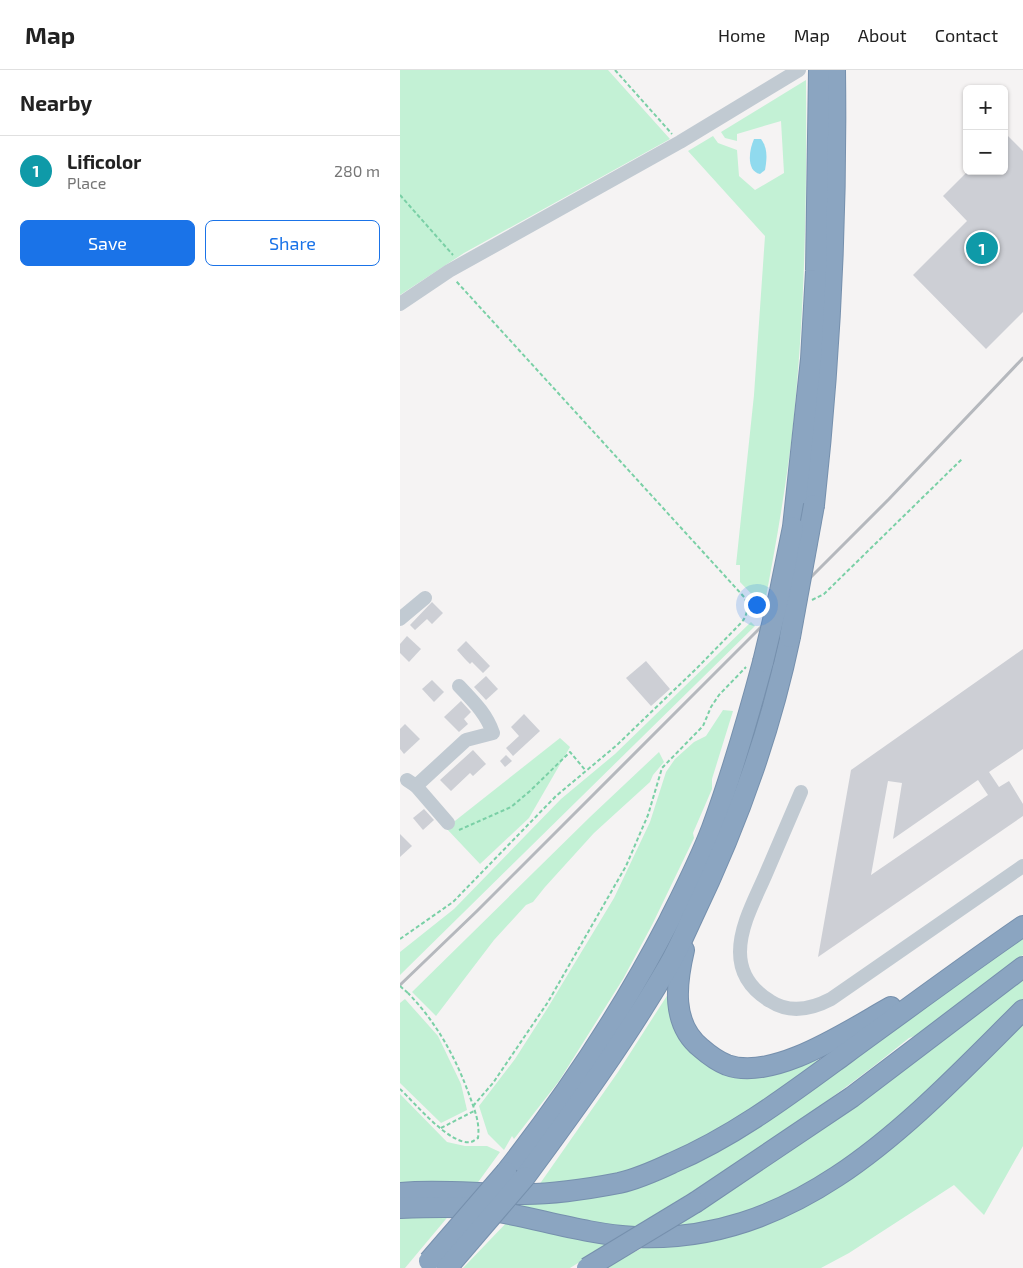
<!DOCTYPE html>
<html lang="en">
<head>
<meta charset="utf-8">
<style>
  body { margin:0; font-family:"Exo 2",sans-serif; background:#f2f2f2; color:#222 }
  .controls { position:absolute; right:15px; top:15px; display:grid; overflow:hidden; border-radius:8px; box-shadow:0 1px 4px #0004 }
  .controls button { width:45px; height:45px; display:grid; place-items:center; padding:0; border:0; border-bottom:1px solid #e0e0e0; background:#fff; color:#222; font:25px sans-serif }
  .you { position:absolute; left:356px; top:534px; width:18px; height:18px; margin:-12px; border:4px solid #fff; border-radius:50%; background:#1a73e8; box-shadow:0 0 0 8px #1a73e833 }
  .badge { display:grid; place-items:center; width:32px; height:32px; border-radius:50%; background:#1a73e8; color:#fff; font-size:16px; font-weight:700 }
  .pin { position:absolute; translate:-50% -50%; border:2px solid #fff; box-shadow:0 1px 5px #0006 }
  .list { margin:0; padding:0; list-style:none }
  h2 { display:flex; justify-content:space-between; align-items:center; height:65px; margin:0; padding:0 20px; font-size:21px }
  h2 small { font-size:16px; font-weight:400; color:#767676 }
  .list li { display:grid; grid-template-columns:32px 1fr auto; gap:15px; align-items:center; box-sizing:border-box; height:70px; padding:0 20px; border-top:1px solid #e0e0e0 }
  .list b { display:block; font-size:19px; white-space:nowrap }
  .list p { margin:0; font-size:16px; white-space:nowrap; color:#767676 }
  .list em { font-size:16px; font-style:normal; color:#767676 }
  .actions { display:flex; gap:10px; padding:15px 20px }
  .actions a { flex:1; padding:11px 0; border:1px solid #1a73e8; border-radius:8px; text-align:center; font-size:18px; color:#1a73e8 }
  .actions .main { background:#1a73e8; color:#fff }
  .map { position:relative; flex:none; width:623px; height:1198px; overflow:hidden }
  header { display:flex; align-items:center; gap:30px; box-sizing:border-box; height:70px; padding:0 25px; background:#fff; border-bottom:1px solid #e0e0e0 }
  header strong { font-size:24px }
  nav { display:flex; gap:28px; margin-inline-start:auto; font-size:18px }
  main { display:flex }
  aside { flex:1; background:#fff }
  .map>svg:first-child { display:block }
</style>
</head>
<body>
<header>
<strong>Map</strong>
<nav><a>Home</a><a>Map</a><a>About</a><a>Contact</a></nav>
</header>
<main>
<aside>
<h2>Nearby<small></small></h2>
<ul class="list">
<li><span class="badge" style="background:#0f9aa8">1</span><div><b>Lificolor</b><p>Place</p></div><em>280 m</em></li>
</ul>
<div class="actions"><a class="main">Save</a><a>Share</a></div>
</aside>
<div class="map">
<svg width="623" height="1198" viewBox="0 0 623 1198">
  <rect width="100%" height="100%" fill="#f5f3f3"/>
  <g fill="#c3f1d5">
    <path d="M0,0H208L270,69L64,183L0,225Z"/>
    <path d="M406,10C407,129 405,247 392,365C385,423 375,480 364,537L340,512V495H336L354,325L365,166L288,81L313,66L318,73L337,80L339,106L355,120L384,103L381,51L337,64V71L325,68L321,62Z"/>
    <path d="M351,552L355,556L0,905V882L54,839L161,729L215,684Z"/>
    <path d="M323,640L333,641L312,709V719L293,763L294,768L252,855L223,909L159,1011L114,1069L112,1066L104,1080L88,1064L79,1036L115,989L147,939L214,828L250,752L266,702L275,689L294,672L306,666Z"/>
    <path d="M160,668L170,677L129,748L80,794L46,758Z"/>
    <path d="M259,682L264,692L253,705L250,712L194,763L145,817L133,832L126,835L94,870L36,946L12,922L190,747Z"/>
    <path d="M623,866V885L517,965L509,968C421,1040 326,1101 229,1161L119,1139L125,1130L248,1111Z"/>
    <path d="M623,910V932L476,1072L352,1146L265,1161L463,1029Z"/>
    <path d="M270,921L299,985L394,996L426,988L370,1030L270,1086L224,1103L170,1113L139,1115L218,1002Z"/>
    <path d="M5,929L38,966L61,1014L67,1040L41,1053L0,1013V933Z"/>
    <path d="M623,948V1076L584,1145L554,1115L449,1183L421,1198H200L249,1175L401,1137Z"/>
    <path d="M0,1024L47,1072L65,1076H87L100,1082L76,1115H0Z"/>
    <path d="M0,1143H51L5,1198H0Z"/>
    <path d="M110,1149L217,1169L170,1198H63Z"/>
  </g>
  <path fill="#90daee" d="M354,69H361C368,78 367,89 365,100L360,104C346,101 349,80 354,69Z"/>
  <g fill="#cdcfd5" fill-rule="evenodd">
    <path d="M604,62L623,81V242L586,279L513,205L567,151L543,126L568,101H604Z"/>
    <path d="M32,532L43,543L32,554L27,549L15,560L10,555Z"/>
    <path d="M7,566L21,579L9,592L0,583V574Z"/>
    <path d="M66,571L90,596L83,603L72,592L70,594L65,589L57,580Z"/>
    <path d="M623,579V679L589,702L599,717L609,711L623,734V746L418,887L451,700ZM578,710L588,725L471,805L488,711L502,713L493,769Z"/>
    <path d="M246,591L270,619L251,636L226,608Z"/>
    <path d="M86,606L98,619L86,630L74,617Z"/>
    <path d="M32,610L44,622L34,632L22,619Z"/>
    <path d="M61,631L71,642L64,649L68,654L59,662L44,647Z"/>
    <path d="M124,644L140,661L113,686L106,678L119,666L111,657Z"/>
    <path d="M5,654L20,669L4,684L0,679V659Z"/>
    <path d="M73,680L86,694L73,706L70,703L51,721L40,710Z"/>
    <path d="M106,685L112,691L105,697L100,691Z"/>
    <path d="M24,739L34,750L23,760L13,748Z"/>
    <path d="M0,764L12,776L0,787Z"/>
  </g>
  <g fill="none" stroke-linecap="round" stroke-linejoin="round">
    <g stroke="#7690ad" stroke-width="22">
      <g id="highway">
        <path d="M414,435C430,290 437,145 435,0"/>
        <path d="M393,457L411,289L416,201L419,0"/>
        <path d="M284,880C276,914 271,954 301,978C309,985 317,991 327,995C374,1012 451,959 491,937"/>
        <path d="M106,1102C168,1023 223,940 269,851C284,821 300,790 312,758C332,704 348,648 363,592"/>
        <path d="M125,1107C176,1038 226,969 269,895C278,880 285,863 292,848C335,759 370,663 390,567"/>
        <path d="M0,1123C42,1119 83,1125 125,1124C157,1124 188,1119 219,1113C237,1109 255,1101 272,1093C335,1066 389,1025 445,984C504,941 562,898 623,856"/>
        <path d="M296,1132L452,1027L623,897"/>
        <path d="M0,1138C25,1137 51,1136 75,1138C129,1145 181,1164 235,1167C402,1175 515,1047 623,940"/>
      </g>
    </g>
    <g stroke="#7ad0a6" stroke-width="2" stroke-dasharray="4 2.5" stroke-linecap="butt">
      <path d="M215,0L272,64"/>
      <path d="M0,125L53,185"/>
      <path d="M412,530L424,524L563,388"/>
      <path d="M59,760L111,737L130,721L170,682L186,701"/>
      <path d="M0,869L53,832L156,726L217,675L297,598L341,553C348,545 348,538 345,528L56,211"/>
      <path d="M0,1019C14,1032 50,1076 71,1072C74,1071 76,1069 78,1068C80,1053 75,1041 70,1027C56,988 37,953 8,923"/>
      <path d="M73,1036L93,1013L148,932L226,796L248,745L262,698L303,656L311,637L319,625L346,597"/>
      <path d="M41,1058L74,1041"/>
    </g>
    <g stroke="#c1cad2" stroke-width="14">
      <path d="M0,234L49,201L280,72L399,0"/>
      <path d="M0,549L25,528"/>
      <path d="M7,710L16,716L66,670L93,663C86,643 73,631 59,616"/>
      <path d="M16,716L48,753"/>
      <path d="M401,722C389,750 377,778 365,806C355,829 340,856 340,882C340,905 352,920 370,931C390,944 412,939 431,929L623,796"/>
    </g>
    <use href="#highway" stroke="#8ba5c1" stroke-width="20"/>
    <path stroke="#b5b8bd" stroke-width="3" d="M0,915L77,841L489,429L623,288"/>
    <g stroke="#7690ad" stroke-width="22" stroke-linecap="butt">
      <g id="highway-bridge">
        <path d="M390,567L414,435"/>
        <path d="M363,592L380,521L393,457"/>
        <path d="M29,1191L106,1102"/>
        <path d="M47,1198L125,1107"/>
        <path d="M187,1198L296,1132"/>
      </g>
    </g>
    <path stroke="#7ad0a6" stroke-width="2" stroke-dasharray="4 2.5" stroke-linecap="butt" d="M0,916L8,923"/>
    <use href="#highway-bridge" stroke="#8ba5c1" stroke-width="20"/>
  </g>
</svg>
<div class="controls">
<button>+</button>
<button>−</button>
</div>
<div class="you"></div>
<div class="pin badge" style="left:582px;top:178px;background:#0f9aa8">1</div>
</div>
</main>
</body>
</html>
